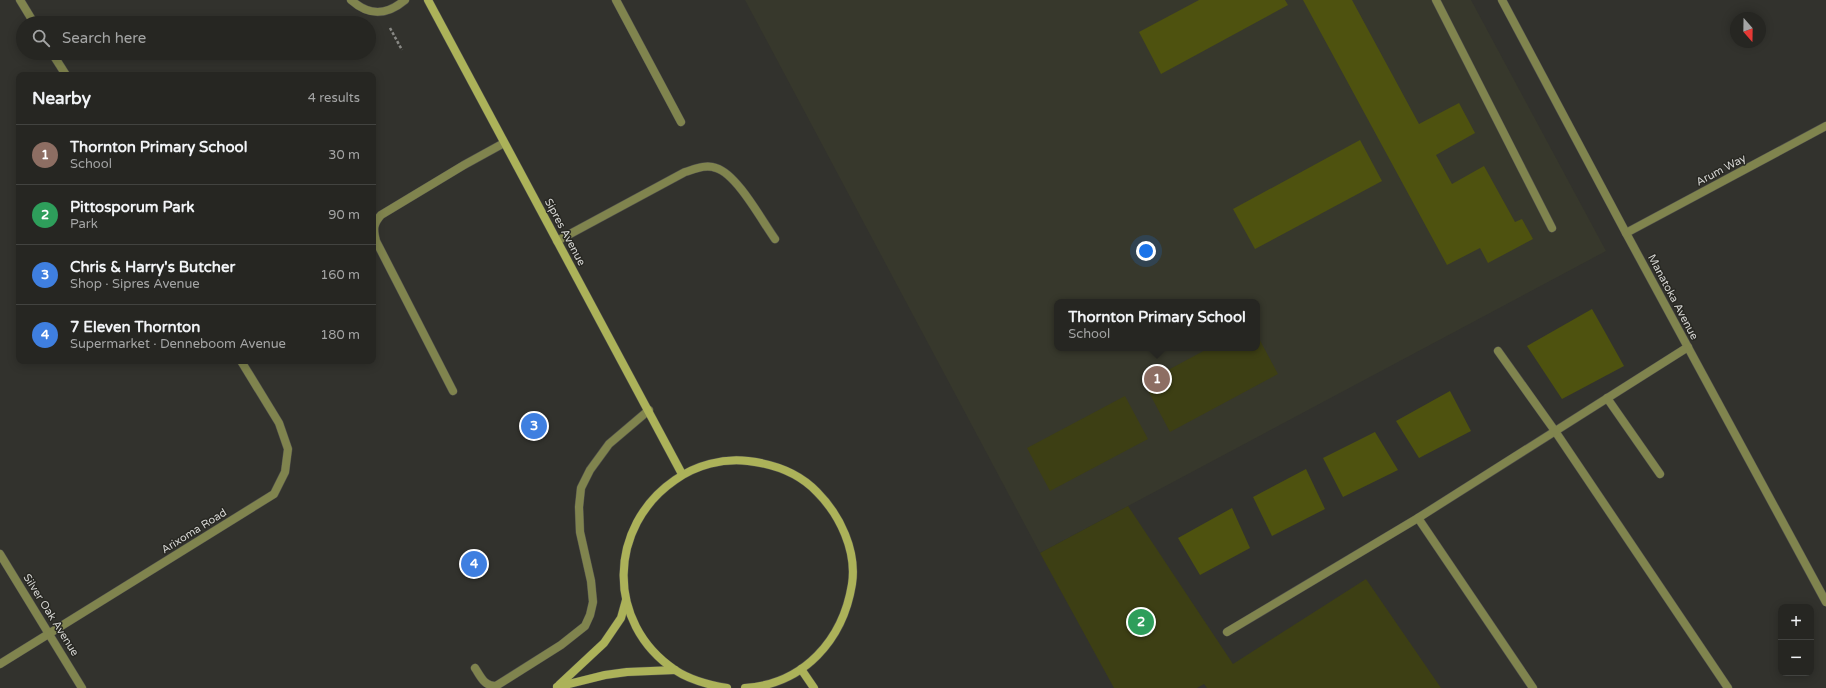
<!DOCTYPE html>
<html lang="en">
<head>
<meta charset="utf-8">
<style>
  body { margin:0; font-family:"Varela Round",sans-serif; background:#2e2e2a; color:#f1f3f6 }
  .controls { position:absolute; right:12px; bottom:12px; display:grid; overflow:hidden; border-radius:8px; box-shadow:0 2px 10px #0003 }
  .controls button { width:36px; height:36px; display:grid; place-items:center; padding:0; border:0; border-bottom:1px solid #424340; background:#262622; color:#f1f3f6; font:20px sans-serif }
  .compass { position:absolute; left:1730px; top:12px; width:36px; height:36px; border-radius:50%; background:#262622; box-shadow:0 2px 10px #0003; rotate:160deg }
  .you { position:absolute; left:1146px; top:251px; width:14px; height:14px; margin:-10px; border:3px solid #fff; border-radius:50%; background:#1a73e8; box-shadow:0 0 0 6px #1a73e833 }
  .badge { display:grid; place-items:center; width:26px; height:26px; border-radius:50%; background:#b9abf7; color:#fff; font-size:13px; font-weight:700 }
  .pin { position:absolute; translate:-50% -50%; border:2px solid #fff; box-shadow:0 1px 4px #0006 }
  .popup { position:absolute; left:1054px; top:299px; width:206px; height:52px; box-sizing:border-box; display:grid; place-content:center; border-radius:8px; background:#262622; filter:drop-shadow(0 1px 3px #0005); font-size:13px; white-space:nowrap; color:#a4a5a5 }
  .popup b { font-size:15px; color:#f1f3f6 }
  .popup::after { content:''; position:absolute; left:50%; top:100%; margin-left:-8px; border:8px solid transparent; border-top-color:#262622 }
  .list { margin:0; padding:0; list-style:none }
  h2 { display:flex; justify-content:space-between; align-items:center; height:52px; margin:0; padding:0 16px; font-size:17px }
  h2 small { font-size:13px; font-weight:400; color:#a4a5a5 }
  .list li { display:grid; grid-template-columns:26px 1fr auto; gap:12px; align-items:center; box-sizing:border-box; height:60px; padding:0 16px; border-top:1px solid #424340 }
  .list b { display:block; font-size:15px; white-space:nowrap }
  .list p { margin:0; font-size:13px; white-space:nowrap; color:#a4a5a5 }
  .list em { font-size:13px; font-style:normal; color:#a4a5a5 }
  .icon { flex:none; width:22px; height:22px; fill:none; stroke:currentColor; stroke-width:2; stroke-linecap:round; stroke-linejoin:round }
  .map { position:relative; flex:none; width:1826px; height:688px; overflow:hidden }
  .search { position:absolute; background:#262622; box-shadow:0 2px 10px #0003; left:16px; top:16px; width:360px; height:44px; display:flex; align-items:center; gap:10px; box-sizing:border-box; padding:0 14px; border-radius:22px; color:#a4a5a5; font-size:15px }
  .panel { position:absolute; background:#262622; box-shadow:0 2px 10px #0003; left:16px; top:72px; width:360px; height:292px; border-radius:8px }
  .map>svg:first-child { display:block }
</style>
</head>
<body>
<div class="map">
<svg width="1826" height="688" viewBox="0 0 1826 688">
  <rect width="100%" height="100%" fill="#32322d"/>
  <path fill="#37382c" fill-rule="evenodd" d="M745,0H1471L1606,251L1040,553ZM1057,302H1257V348H1057Z"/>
  <g fill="#3d3f14">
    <path d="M1257,335L1278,374L1170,432L1144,383L1209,348H1257Z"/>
    <path d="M1125,396L1148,439L1050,491L1027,448Z"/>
    <path d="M1128,506L1233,664L1366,579L1441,688H1207L1204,684L1197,688H1114L1040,553Z"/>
  </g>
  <g fill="#4e520f">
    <path d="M1199,0H1285L1288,5L1161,74L1139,32Z"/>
    <path d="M1303,0H1352L1419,124L1459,103L1475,133L1436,155L1452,184L1484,166L1515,222L1522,219L1533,239L1488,263L1480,248L1447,265Z"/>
    <path d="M1360,140L1382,181L1255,249L1233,209Z"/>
    <path d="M1592,309L1624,366L1562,399L1527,346Z"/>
    <path d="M1450,391L1471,431L1419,458L1396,421Z"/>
    <path d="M1375,432L1398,470L1343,497L1323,458Z"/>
    <path d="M1306,469L1325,509L1272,536L1253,497Z"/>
    <path d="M1232,508L1250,548L1200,575L1178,538Z"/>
  </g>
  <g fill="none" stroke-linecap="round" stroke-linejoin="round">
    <g stroke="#4f4f4b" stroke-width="9">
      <g id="lane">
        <path d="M351,0C369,16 386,16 405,0"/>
        <path d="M1436,0L1552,228"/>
        <path d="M557,241L685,172C695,169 706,164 716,168C737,174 762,221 775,239"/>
        <path d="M453,391L376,241C373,229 373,224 381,215L464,165L504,143"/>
        <path d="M1607,398L1660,474"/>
        <path d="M475,668C481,677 484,686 496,686L561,645L585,626L590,615L593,602L591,581L580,532L579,507L581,488L590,470L609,444L649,410"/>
      </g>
    </g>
    <g stroke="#4f4f4b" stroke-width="9">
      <g id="street">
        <path d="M20,0L34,23"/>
        <path d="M616,0L681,122"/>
        <path d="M1502,0L1626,233L1826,602"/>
        <path d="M52,53L66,75"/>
        <path d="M1626,233L1826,126"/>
        <path d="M1498,351L1555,431L1728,688"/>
        <path d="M1418,518L1533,688"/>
        <path d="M0,554L82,688"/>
        <path d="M1227,632L1418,518L1688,347"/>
        <path d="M0,664L274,494L285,472L288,449L279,423L241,361"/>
      </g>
    </g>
    <g stroke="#4f4f4b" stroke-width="9">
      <g id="secondary">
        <path d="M428,0L682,474"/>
        <path d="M801,669L814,688"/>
        <path d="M559,685L604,643L621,618L626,600"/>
        <path d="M557,687L605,675L627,672L675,670"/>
        <path d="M727,688C709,685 690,680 675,670C605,623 608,526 675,480C696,465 723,458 748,461C774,464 799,473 817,492C840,515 857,551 852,584C843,640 804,684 745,688"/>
      </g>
    </g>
    <path stroke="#888884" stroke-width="2.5" stroke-dasharray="3 2" stroke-linecap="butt" d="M390,28L402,50"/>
    <use href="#lane" stroke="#80844e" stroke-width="8"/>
    <use href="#street" stroke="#80844e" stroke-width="8"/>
    <use href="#secondary" stroke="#acb259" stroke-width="8"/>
  </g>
  <g text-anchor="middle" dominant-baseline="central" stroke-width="3" stroke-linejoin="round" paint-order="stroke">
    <g font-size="11" fill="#d5d5d2" stroke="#282823">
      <text transform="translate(1721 170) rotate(-28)">Arum Way</text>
      <text transform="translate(565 232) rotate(62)">Sipres Avenue</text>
      <text transform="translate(1673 297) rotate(62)">Manatoka Avenue</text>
      <text transform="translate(194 531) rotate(-32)">Arixoma Road</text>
      <text transform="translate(51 615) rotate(58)">Silver Oak Avenue</text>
    </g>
  </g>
</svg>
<div class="controls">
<button>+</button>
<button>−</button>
</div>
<svg class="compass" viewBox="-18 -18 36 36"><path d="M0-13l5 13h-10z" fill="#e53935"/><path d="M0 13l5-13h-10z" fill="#a4a5a5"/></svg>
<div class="you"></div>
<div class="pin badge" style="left:1157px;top:379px;background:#8d6e63">1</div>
<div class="popup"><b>Thornton Primary School</b>School</div>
<div class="pin badge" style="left:1141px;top:622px;background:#2e9e5b">2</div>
<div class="pin badge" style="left:534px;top:426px;background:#3f7fe0">3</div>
<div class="pin badge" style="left:474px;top:564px;background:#3f7fe0">4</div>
<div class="search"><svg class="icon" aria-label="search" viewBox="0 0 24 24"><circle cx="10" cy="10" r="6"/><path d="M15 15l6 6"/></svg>Search here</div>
<section class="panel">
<h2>Nearby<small>4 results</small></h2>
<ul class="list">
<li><span class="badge" style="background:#8d6e63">1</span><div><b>Thornton Primary School</b><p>School</p></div><em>30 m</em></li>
<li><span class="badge" style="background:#2e9e5b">2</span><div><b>Pittosporum Park</b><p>Park</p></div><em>90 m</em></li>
<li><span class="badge" style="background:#3f7fe0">3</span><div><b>Chris &amp; Harry's Butcher</b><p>Shop · Sipres Avenue</p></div><em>160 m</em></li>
<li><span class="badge" style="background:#3f7fe0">4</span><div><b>7 Eleven Thornton</b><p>Supermarket · Denneboom Avenue</p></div><em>180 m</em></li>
</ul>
</section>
</div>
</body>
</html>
